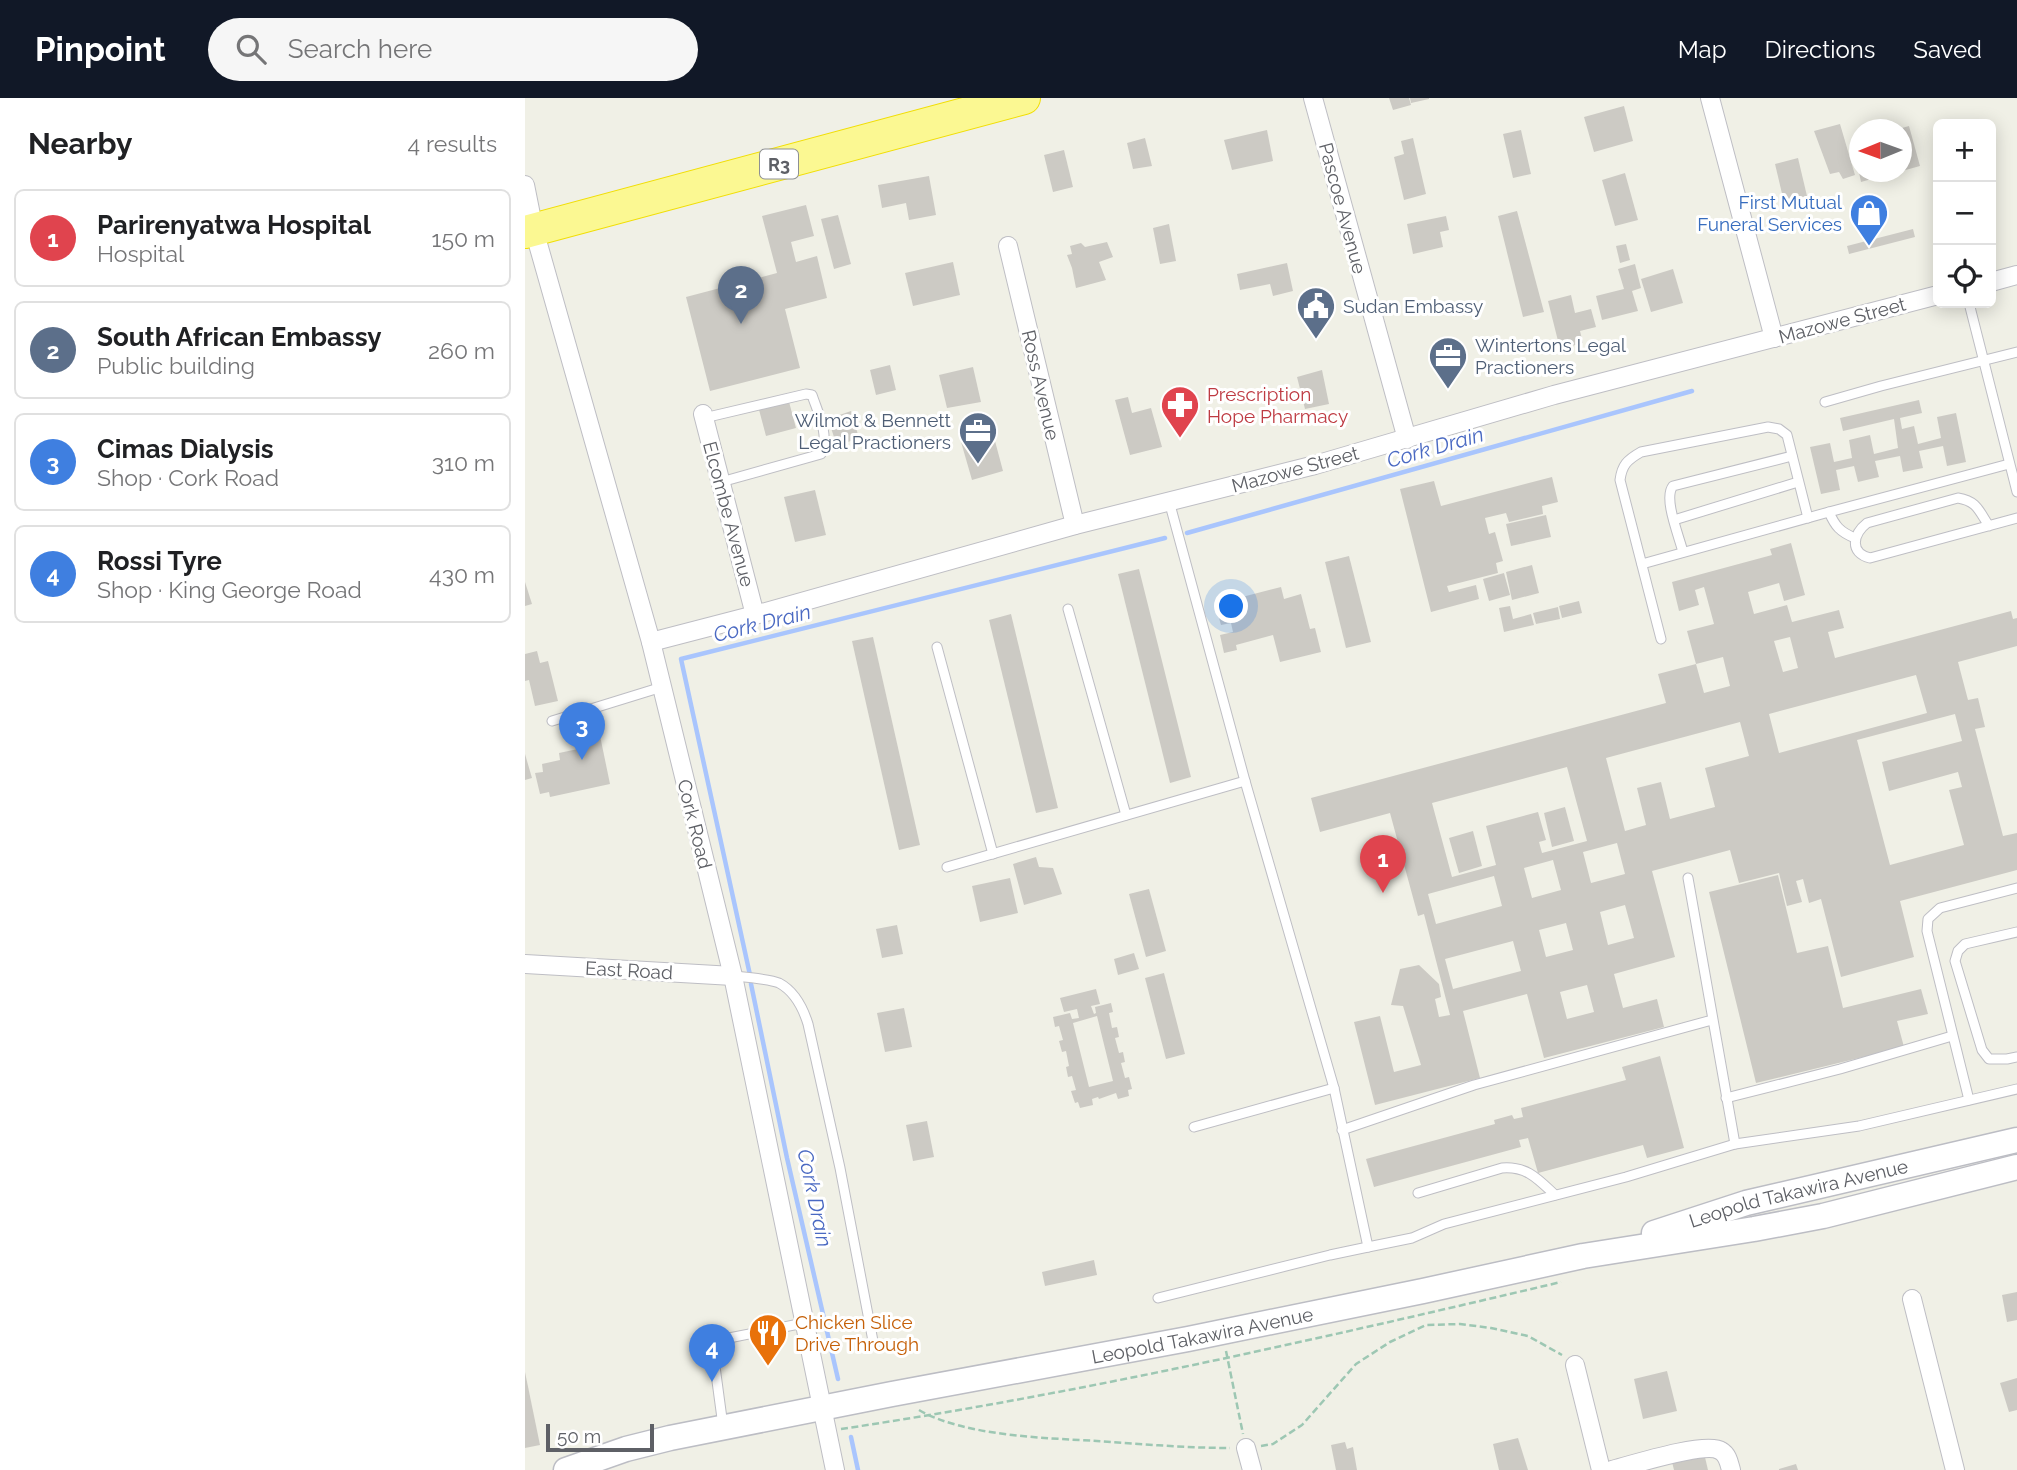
<!DOCTYPE html>
<html lang="en">
<head>
<meta charset="utf-8">
<style>
  body { margin:0; font-family:Raleway,sans-serif; background:#f6f6f6; color:#202124 }
  .controls { position:absolute; right:21px; top:21px; display:grid; overflow:hidden; border-radius:10px; box-shadow:0 4px 18px #0003 }
  .controls button { width:63px; height:63px; display:grid; place-items:center; padding:0; border:0; border-bottom:2px solid #e0e0e0; background:#fff; color:#202124; font:35px sans-serif }
  .compass { position:absolute; left:1324px; top:21px; width:63px; height:63px; border-radius:50%; background:#fff; box-shadow:0 4px 18px #0003; rotate:269deg }
  .scale { position:absolute; left:21px; bottom:18px; width:108px; box-sizing:border-box; padding-left:7px; border:4px solid #5e6066; border-top:0; font-size:19px; line-height:24px; white-space:nowrap; color:#5e6066; -webkit-text-stroke:5px #fff; paint-order:stroke }
  .you { position:absolute; left:707px; top:509px; width:24px; height:24px; margin:-18px; border:5px solid #fff; border-radius:50%; background:#1a73e8; box-shadow:0 0 0 10px #1a73e833 }
  .badge { display:grid; place-items:center; width:46px; height:46px; border-radius:50%; background:#111827; color:#fff; font-size:23px; font-weight:700 }
  .pin { position:absolute; translate:-50% -58px; filter:drop-shadow(0 2px 4px #0008) }
  .pin::after { content:''; position:absolute; top:37px; width:24px; height:21px; background:inherit; clip-path:polygon(0 0,100% 0,50% 100%) }
  .list { margin:0; padding:0; list-style:none }
  h2 { display:flex; justify-content:space-between; align-items:center; height:91px; margin:0; padding:0 28px; font-size:30px }
  h2 small { font-size:23px; font-weight:400; color:#757577 }
  .list li { display:grid; grid-template-columns:46px 1fr auto; gap:21px; align-items:center; box-sizing:border-box; height:98px; margin:0 14px 14px; padding:0 14px; border:2px solid #e0e0e0; border-radius:10px }
  .list b { display:block; font-size:26px; white-space:nowrap }
  .list p { margin:0; font-size:23px; white-space:nowrap; color:#757577 }
  .list em { font-size:23px; font-style:normal; color:#757577 }
  .icon { flex:none; width:38px; height:38px; fill:none; stroke:currentColor; stroke-width:2; stroke-linecap:round; stroke-linejoin:round }
  .map { position:relative; flex:none; width:1492px; height:1372px; overflow:hidden }
  header { display:flex; align-items:center; gap:42px; box-sizing:border-box; height:98px; padding:0 35px; background:#111827; color:#fff }
  header strong { font-size:33px }
  nav { display:flex; gap:38px; margin-inline-start:auto; font-size:24px }
  .search { width:490px; height:63px; background:#f6f6f6; display:flex; align-items:center; gap:18px; box-sizing:border-box; padding:0 24px; border-radius:38px; color:#757577; font-size:26px }
  main { display:flex }
  aside { flex:1; background:#fff }
  .map>svg:first-child { display:block }
</style>
</head>
<body>
<header>
<strong>Pinpoint</strong>
<div class="search"><svg class="icon" aria-label="search" viewBox="0 0 24 24"><circle cx="10" cy="10" r="6"/><path d="M15 15l6 6"/></svg>Search here</div>
<nav><a>Map</a><a>Directions</a><a>Saved</a></nav>
</header>
<main>
<aside>
<h2>Nearby<small>4 results</small></h2>
<ul class="list">
<li><span class="badge" style="background:#e0444e">1</span><div><b>Parirenyatwa Hospital</b><p>Hospital</p></div><em>150 m</em></li>
<li><span class="badge" style="background:#5c6f8a">2</span><div><b>South African Embassy</b><p>Public building</p></div><em>260 m</em></li>
<li><span class="badge" style="background:#3f7fe0">3</span><div><b>Cimas Dialysis</b><p>Shop · Cork Road</p></div><em>310 m</em></li>
<li><span class="badge" style="background:#3f7fe0">4</span><div><b>Rossi Tyre</b><p>Shop · King George Road</p></div><em>430 m</em></li>
</ul>
</aside>
<div class="map">
<svg width="1492" height="1372" viewBox="0 0 1492 1372">
  <rect width="100%" height="100%" fill="#f0f0e6"/>
  <g fill="none" stroke-linecap="round" stroke-linejoin="round">
    <g stroke="#a9c5fd" stroke-width="4.5">
      <path d="M662,435L1167,293"/>
      <path d="M225,877L156,561L640,440"/>
      <path d="M226,886L262,1060L313,1281"/>
      <path d="M326,1339L333,1372"/>
    </g>
  </g>
  <g fill="#cccac4" fill-rule="evenodd">
    <path d="M864,0H884L886,7L868,12Z"/>
    <path d="M885,0H904V1L886,5Z"/>
    <path d="M1099,8L1108,43L1069,54L1059,19Z"/>
    <path d="M1315,26L1330,77L1318,81L1314,74L1305,76L1289,33Z"/>
    <path d="M1384,28L1395,68L1377,73V30Z"/>
    <path d="M742,32L748,63L707,72L699,42Z"/>
    <path d="M996,32L1006,76L988,80L978,36Z"/>
    <path d="M620,40L627,68L608,71L602,45Z"/>
    <path d="M888,40L901,96L879,102L869,59L879,56L876,43Z"/>
    <path d="M1335,50V74H1371L1336,84L1329,51Z"/>
    <path d="M539,52L548,89L528,94L519,57Z"/>
    <path d="M1273,60L1282,98L1259,104L1250,66Z"/>
    <path d="M1100,75L1113,122L1090,128L1077,82Z"/>
    <path d="M404,78L411,117L384,122L381,105L357,110L353,87Z"/>
    <path d="M281,107L289,138L266,144L271,164L292,158L302,200L260,211L275,270L185,293L161,199L252,175L237,118Z"/>
    <path d="M992,113L1019,214L998,219L973,118Z"/>
    <path d="M313,117L326,166L309,171L296,121Z"/>
    <path d="M921,118L924,132L915,134L918,149L888,156L882,126Z"/>
    <path d="M644,126L651,163L635,166L628,130Z"/>
    <path d="M1388,131L1390,139L1324,156L1322,148Z"/>
    <path d="M582,144L588,159L574,164L581,182L551,190L547,170L542,157L547,156L545,148L556,145L560,149Z"/>
    <path d="M1101,146L1105,162L1095,165L1091,148Z"/>
    <path d="M428,164L435,197L388,208L380,175Z"/>
    <path d="M762,165L768,193L748,198L745,186L715,192L712,176Z"/>
    <path d="M1110,166L1116,190L1107,193L1113,213L1077,222L1071,198L1099,191L1093,171Z"/>
    <path d="M1148,171L1158,205L1126,214L1116,181Z"/>
    <path d="M1046,197L1050,215L1066,211L1071,229L1055,233L1058,245L1035,251L1023,203Z"/>
    <path d="M365,267L371,292L351,297L345,272Z"/>
    <path d="M448,269L456,304L422,310L414,277Z"/>
    <path d="M797,272L804,306L780,311L772,279Z"/>
    <path d="M603,299L607,315L626,310L637,349L605,357L590,302Z"/>
    <path d="M263,300L271,330L241,338L233,308Z"/>
    <path d="M1394,302L1397,315L1375,320L1377,331L1389,328L1393,346L1416,340L1412,319L1431,315L1441,364L1422,368L1418,348L1394,353L1398,370L1378,374L1375,358L1350,363L1354,379L1333,384L1329,368L1311,372L1315,392L1296,396L1285,349L1305,345L1309,364L1327,360L1324,342L1345,337L1349,356L1373,350L1369,321L1318,333L1315,320Z"/>
    <path d="M326,313L334,340L312,348L303,321Z"/>
    <path d="M466,328L478,373L447,382L434,337Z"/>
    <path d="M1027,379L1033,404L1017,408L1018,416L984,424L981,415L960,420L964,436L970,434L978,463L971,465L973,475L922,488L924,494L951,487L954,501L906,514L875,391L909,383L916,408Z"/>
    <path d="M290,392L301,437L270,444L259,399Z"/>
    <path d="M1021,417L1026,439L986,448L981,426Z"/>
    <path d="M1266,445L1280,497L1259,503L1254,485L1223,494L1229,516L1262,507L1267,524L1314,512L1319,530L1303,534L1310,560L1486,513L1488,521L1492,520V548L1433,564L1443,602L1453,600L1460,629L1450,631L1478,738L1492,735V772L1375,803L1389,859L1316,879L1296,801L1284,805L1278,781L1271,783L1277,804L1262,808L1254,775L1214,785L1205,752L1127,773L1150,859L1089,876L1098,910L1132,901L1139,929L1019,960L1002,896L938,913L955,980L850,1007L829,924L855,918L869,974L896,967L878,908L866,907L875,871L894,867L914,886L916,899L910,901L914,919L925,917L899,816L893,818L865,715L795,734L786,700L1141,605L1133,576L1171,566L1162,533L1189,526L1179,489L1170,492L1174,507L1154,513L1147,484L1247,457L1245,451ZM1265,539L1273,570L1258,574L1249,543ZM1198,559L1205,588L1179,595L1171,566ZM1391,577L1402,615L1254,655L1244,616ZM1430,616L1437,643L1357,664L1364,693L1433,674L1437,689L1424,692L1439,747L1365,767L1332,642ZM1215,624L1224,658L1180,670L1190,709L1145,721L1136,684L1112,690L1121,727L1100,733L1081,660ZM1042,669L1062,743L1017,755L1014,744L1021,742L1013,714L961,728L971,767L927,779L907,705ZM1092,745L1100,776L1066,785L1058,754ZM1028,762L1036,792L1007,800L999,770ZM969,778L977,808L911,826L903,796ZM1100,807L1109,840L1083,847L1075,814ZM1041,825L1048,852L1021,859L1014,832ZM988,843L996,873L928,891L920,861ZM1062,887L1069,914L1042,921L1035,894Z"/>
    <path d="M824,458L846,544L821,550L800,464Z"/>
    <path d="M1007,467L1014,495L987,502L981,474Z"/>
    <path d="M614,471L666,679L645,685L593,476Z"/>
    <path d="M979,475L985,497L964,503L958,481Z"/>
    <path d="M0,484L7,506L0,508Z"/>
    <path d="M756,489L759,501L776,496L785,531L790,530L796,554L755,564L748,537L711,547L712,552L699,555L695,537L708,534L706,525L696,527L690,506Z"/>
    <path d="M1054,503L1057,515L1037,520L1034,508Z"/>
    <path d="M985,508L988,521L1006,516L1009,527L979,534L974,510Z"/>
    <path d="M1033,509L1035,521L1011,526L1008,515Z"/>
    <path d="M486,516L533,710L511,715L464,522Z"/>
    <path d="M348,539L395,747L374,752L327,543Z"/>
    <path d="M12,553L15,565L23,563L33,603L10,608L4,582L0,583V556Z"/>
    <path d="M73,628L85,686L25,699L24,694L15,696L10,675L18,674L17,666L35,662L34,655L53,651L49,634Z"/>
    <path d="M0,656L7,680L0,682Z"/>
    <path d="M1040,709L1049,743L1027,749L1019,715Z"/>
    <path d="M948,733L957,768L934,775L924,740Z"/>
    <path d="M511,759L514,769L528,770L537,796L499,807L488,766Z"/>
    <path d="M1253,777L1272,855L1303,848L1318,910L1396,891L1403,916L1372,923L1379,949L1231,985L1184,794Z"/>
    <path d="M485,780L493,815L455,824L447,788Z"/>
    <path d="M624,791L641,853L621,859L604,796Z"/>
    <path d="M372,827L378,856L357,860L351,831Z"/>
    <path d="M609,855L614,871L593,877L589,861Z"/>
    <path d="M639,875L660,956L641,961L620,880Z"/>
    <path d="M571,891L575,906L566,908L569,916L571,915L570,909L586,905L588,914L584,915L587,930L592,929L594,939L590,940L594,955L598,954L600,964L596,965L600,980L604,979L607,991L603,992L604,998L593,1001L591,995L574,1001L573,999L567,1001L568,1007L555,1010L553,1004L550,1005L546,993L551,992L547,978L543,979L541,969L544,968L541,953L537,954L534,943L538,942L534,928L530,929L528,919L545,915L547,921L554,920L552,911L539,914L535,900ZM572,918L588,983L564,989L548,925Z"/>
    <path d="M379,910L387,949L360,954L352,915Z"/>
    <path d="M1135,958L1159,1050L1122,1060L1118,1047L1013,1075L1003,1040L994,1042L996,1049L849,1089L841,1061L970,1026L969,1022L987,1017L989,1021L998,1019L996,1010L1101,982L1097,969Z"/>
    <path d="M402,1023L409,1059L388,1063L381,1027Z"/>
    <path d="M569,1162L572,1177L520,1188L517,1174Z"/>
    <path d="M1492,1194V1222L1482,1224L1477,1197Z"/>
    <path d="M1142,1273L1152,1313L1118,1321L1109,1281Z"/>
    <path d="M0,1274L15,1347L0,1350Z"/>
    <path d="M1492,1280V1312L1484,1314L1475,1285Z"/>
    <path d="M993,1340L1003,1372H974L968,1346Z"/>
    <path d="M820,1344L822,1351L828,1349L832,1372H811L806,1347Z"/>
    <path d="M1179,1355L1183,1372H1149L1147,1364Z"/>
    <path d="M1271,1366L1273,1372H1254V1371Z"/>
  </g>
  <g fill="none" stroke-linecap="round" stroke-linejoin="round">
    <g stroke="#bebec4" stroke-width="11">
      <g id="lane">
        <path d="M1444,205L1492,394"/>
        <path d="M1300,304L1356,288L1492,254"/>
        <path d="M179,320L281,296L287,297C293,315 305,338 296,356L196,384"/>
        <path d="M644,403L720,683L809,990L843,1149L887,1140L919,1126L1101,1079L1210,1046L1334,1028L1492,991"/>
        <path d="M1304,414C1310,428 1315,434 1330,440"/>
        <path d="M1149,422L1273,384"/>
        <path d="M1464,428C1454,413 1452,403 1433,400L1342,425C1328,436 1324,455 1345,460L1492,420"/>
        <path d="M1158,454C1154,438 1138,400 1148,388L1267,358"/>
        <path d="M1117,466L1304,414L1484,366"/>
        <path d="M543,511L601,717"/>
        <path d="M1136,541L1095,382C1097,367 1102,362 1116,354L1243,329L1254,331L1262,337L1283,420"/>
        <path d="M412,549L468,756"/>
        <path d="M27,623L137,589"/>
        <path d="M422,769L720,683"/>
        <path d="M1163,780L1210,1046"/>
        <path d="M1492,834L1440,846L1433,853L1430,863L1457,952L1464,961H1482L1492,959"/>
        <path d="M208,878C219,879 245,881 254,885C269,893 278,910 283,926L315,1070L348,1243"/>
        <path d="M1201,1000L1315,971L1427,938"/>
        <path d="M1444,1002L1402,833L1403,821L1415,810L1492,790"/>
        <path d="M669,1029L809,990"/>
        <path d="M817,1032L949,987L1187,922"/>
        <path d="M893,1095L977,1070C1002,1068 1013,1081 1030,1097"/>
        <path d="M633,1200L805,1157L843,1149"/>
        <path d="M198,1328L189,1261V1248L199,1241L279,1225"/>
      </g>
    </g>
    <g stroke="#bebec4" stroke-width="20">
      <g id="street">
        <path d="M788,0L882,341"/>
        <path d="M1185,0L1249,240"/>
        <path d="M0,87L9,132L126,544L208,878L310,1372"/>
        <path d="M483,148L550,427"/>
        <path d="M1466,184L1492,177"/>
        <path d="M178,316L230,517"/>
        <path d="M126,544L230,517L550,427L790,367L1029,297L1413,197"/>
        <path d="M0,866L208,878"/>
        <path d="M1387,1201L1430,1372"/>
        <path d="M1050,1267L1076,1372"/>
        <path d="M721,1350L727,1372"/>
        <path d="M1087,1372C1106,1367 1182,1343 1196,1353C1203,1357 1204,1365 1206,1372"/>
      </g>
    </g>
    <g stroke="#bcbdc4" stroke-width="27">
      <g id="secondary">
        <path id="s1" d="M1129,1135L1221,1105L1492,1042"/>
        <path id="s2" d="M41,1372L101,1351L145,1340L367,1296L663,1241L898,1193L1058,1158L1229,1131L1298,1118L1492,1069"/>
      </g>
    </g>
    <g stroke="#f1de05" stroke-width="34">
      <path id="highway" d="M0,134L499,0"/>
    </g>
    <g stroke="#9dc7b3" stroke-width="2.5" stroke-dasharray="7 3.5" stroke-linecap="butt">
      <path d="M701,1253L718,1336"/>
      <path d="M394,1312C439,1338 520,1340 572,1343C616,1346 661,1350 705,1350"/>
      <path d="M316,1331C558,1295 798,1240 1036,1184"/>
      <path d="M736,1348L748,1346L777,1327L831,1266L865,1244L901,1227L935,1226L966,1230L1003,1238L1037,1257"/>
    </g>
    <use href="#lane" stroke="#fff" stroke-width="9"/>
    <use href="#street" stroke="#fff" stroke-width="18"/>
    <use href="#secondary" stroke="#fff" stroke-width="24"/>
    <use href="#highway" stroke="#fbf892" stroke-width="32"/>
  </g>
  <defs>
    <g id="shop-pin" transform="scale(2.0125)"><path d="M0 17L-7.5 6A9.5 9.5 0 1 1 7.5 6Z" fill="#3f7fe0" stroke="#fff"/><path d="M-5-2.5h2.3a2.7 3.5 0 0 1 5.4 0H5L5.5 6h-11ZM-1.5-2.5h3a1.5 2.3 0 0 0-3 0Z" fill="#fff"/></g>
    <g id="civic-pin" transform="scale(2.0125)"><path d="M0 17L-7.5 6A9.5 9.5 0 1 1 7.5 6Z" fill="#5c6f8a" stroke="#fff"/><path d="M-.6-6.5H3V-4.5H.6V-3L4-1V1h2V6H-6V1h2V-1L-.6-3ZM-1.2 2.5V6h2.4V2.5Z" fill="#fff"/></g>
    <g id="office-pin" transform="scale(2.0125)"><path d="M0 17L-7.5 6A9.5 9.5 0 1 1 7.5 6Z" fill="#5c6f8a" stroke="#fff"/><path d="M-6-3h4V-5.5h4V-3h4V5H-6ZM-1-4.5V-3h2v-1.5ZM-6 0V1H6V0Z" fill="#fff"/></g>
    <g id="pharmacy-pin" transform="scale(2.0125)"><path d="M0 17L-7.5 6A9.5 9.5 0 1 1 7.5 6Z" fill="#e0444e" stroke="#fff"/><path d="M-2-6h4v4h4v4h-4v4h-4v-4h-4v-4h4Z" fill="#fff"/></g>
    <g id="restaurant-pin" transform="scale(2.0125)"><path d="M0 17L-7.5 6A9.5 9.5 0 1 1 7.5 6Z" fill="#e8710a" stroke="#fff"/><path d="M-5-6h1v4h1v-4h1v4h1v-4h1v5L-1.5 .5V6h-2V.5L-5-1ZM5-6V6H3V1.5H1.5Q1.5-4 5-6Z" fill="#fff"/></g>
  </defs>
  <g fill-rule="evenodd">
    <use href="#shop-pin" x="1344" y="115"/>
    <use href="#civic-pin" x="791" y="208"/>
    <use href="#office-pin" x="923" y="258"/>
    <use href="#pharmacy-pin" x="655" y="307"/>
    <use href="#office-pin" x="453" y="333"/>
    <use href="#restaurant-pin" x="243" y="1235"/>
  </g>
  <g text-anchor="middle" dominant-baseline="central" stroke-width="6" stroke-linejoin="round" paint-order="stroke">
    <rect fill="#fff" stroke="#8e9094" stroke-width="2" x="235" y="51.5" width="38" height="29" rx="5"/>
    <g font-size="18" font-weight="bold" fill="#5e6066">
      <text x="254" y="66">R3</text>
    </g>
    <g font-size="19" fill="#366cbe" stroke="#fff" text-anchor="end">
      <text x="1317" y="104">First Mutual<tspan x="1317" dy="22">Funeral Services</tspan></text>
    </g>
    <g font-size="19" fill="#5e6066" stroke="#fff">
      <text transform="translate(818 110) rotate(75)">Pascoe Avenue</text>
      <text transform="translate(1317 222) rotate(-15)">Mazowe Street</text>
      <text transform="translate(516 287) rotate(77)">Ross Avenue</text>
      <text transform="translate(770 371) rotate(-15)">Mazowe Street</text>
      <text transform="translate(204 416) rotate(75)">Elcombe Avenue</text>
      <text transform="translate(170 726) rotate(76)">Cork Road</text>
      <text transform="translate(104 872) rotate(3)">East Road</text>
      <text stroke="none"><textPath href="#s1" startOffset="150">Leopold Takawira Avenue</textPath></text>
      <text stroke="none"><textPath href="#s2" startOffset="651">Leopold Takawira Avenue</textPath></text>
    </g>
    <g font-size="19" fill="#4e5e75" stroke="#fff" text-anchor="start">
      <text x="818" y="208">Sudan Embassy</text>
      <text x="950" y="247">Wintertons Legal<tspan x="950" dy="22">Practioners</tspan></text>
      <text x="426" y="322" text-anchor="end">Wilmot &amp; Bennett<tspan x="426" dy="22">Legal Practioners</tspan></text>
    </g>
    <g font-size="19" fill="#be3a42" stroke="#fff" text-anchor="start">
      <text x="682" y="296">Prescription<tspan x="682" dy="22">Hope Pharmacy</tspan></text>
    </g>
    <g font-size="19" fill="#c56008" stroke="#fff" text-anchor="start">
      <text x="270" y="1224">Chicken Slice<tspan x="270" dy="22">Drive Through</tspan></text>
    </g>
    <g font-size="21" font-style="italic" fill="#4a69c2" stroke="#fff">
      <text transform="translate(910 349) rotate(-16)">Cork Drain</text>
      <text transform="translate(237 525) rotate(-14)">Cork Drain</text>
      <text transform="translate(290 1100) rotate(78)">Cork Drain</text>
    </g>
  </g>
</svg>
<div class="controls">
<button>+</button>
<button>−</button>
<button><svg class="icon" aria-label="locate" viewBox="0 0 24 24"><circle cx="12" cy="12" r="6"/><path d="M12 2v4M12 18v4M2 12h4M18 12h4"/></svg></button>
</div>
<svg class="compass" viewBox="-18 -18 36 36"><path d="M0-13l5 13h-10z" fill="#e53935"/><path d="M0 13l5-13h-10z" fill="#757577"/></svg>
<div class="scale">50 m</div>
<div class="you"></div>
<div class="pin badge" style="left:858px;top:795px;background:#e0444e">1</div>
<div class="pin badge" style="left:216px;top:226px;background:#5c6f8a">2</div>
<div class="pin badge" style="left:57px;top:662px;background:#3f7fe0">3</div>
<div class="pin badge" style="left:187px;top:1284px;background:#3f7fe0">4</div>
</div>
</main>
</body>
</html>
